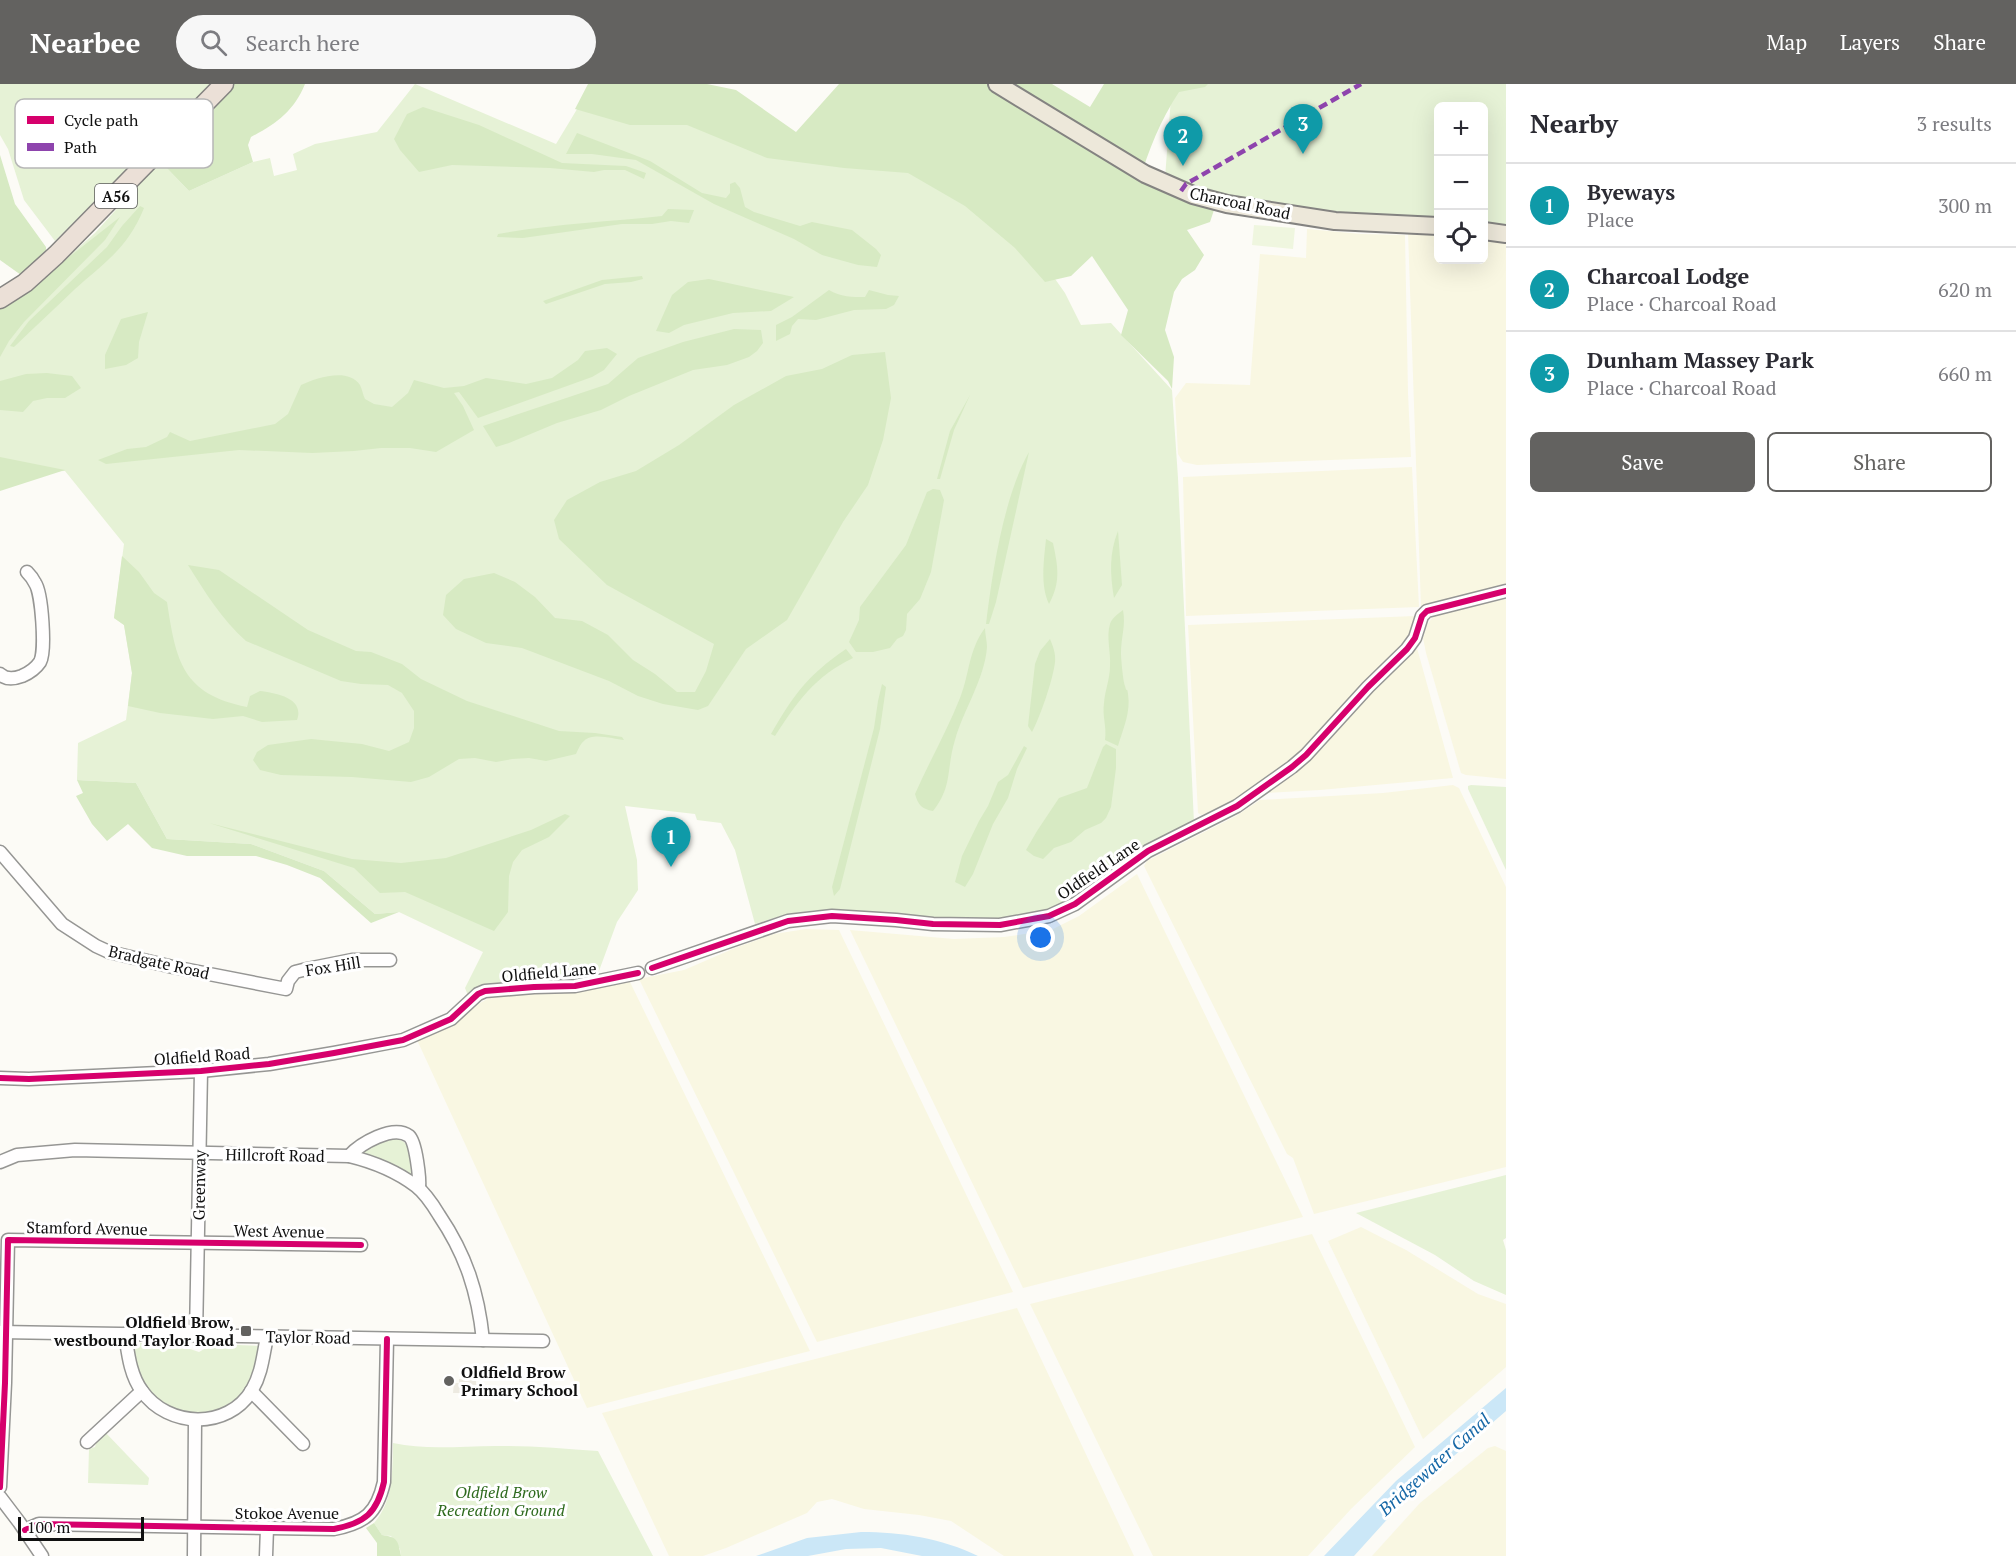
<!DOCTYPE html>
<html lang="en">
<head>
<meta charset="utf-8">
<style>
  body { margin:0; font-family:"PT Serif",serif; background:#f7f7f7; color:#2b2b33 }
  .controls { position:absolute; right:18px; top:18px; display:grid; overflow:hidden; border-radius:9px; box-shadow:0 6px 24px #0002 }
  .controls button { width:54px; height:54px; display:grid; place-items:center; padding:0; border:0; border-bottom:2px solid #e1e1e2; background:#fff; color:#2b2b33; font:30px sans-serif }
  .scale { position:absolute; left:18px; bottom:15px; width:126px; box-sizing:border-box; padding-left:6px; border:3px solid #101010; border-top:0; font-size:16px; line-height:21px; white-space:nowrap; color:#101010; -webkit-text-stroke:4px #fff; paint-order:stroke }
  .you { position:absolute; left:1041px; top:854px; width:21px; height:21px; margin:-15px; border:4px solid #fff; border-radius:50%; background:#1a73e8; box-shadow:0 0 0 9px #1a73e833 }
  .badge { display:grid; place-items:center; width:39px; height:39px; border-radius:50%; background:#636260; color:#fff; font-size:20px; font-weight:700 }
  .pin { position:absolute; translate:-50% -50px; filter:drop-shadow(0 2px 3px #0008) }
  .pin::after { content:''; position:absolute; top:32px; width:21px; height:18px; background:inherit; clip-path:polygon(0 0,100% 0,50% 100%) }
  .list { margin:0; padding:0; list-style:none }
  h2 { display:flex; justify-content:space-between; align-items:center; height:78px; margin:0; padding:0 24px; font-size:26px }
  h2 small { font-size:20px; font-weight:400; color:#7c7c81 }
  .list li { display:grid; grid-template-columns:39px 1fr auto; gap:18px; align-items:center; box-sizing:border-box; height:84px; padding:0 24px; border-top:2px solid #e1e1e2 }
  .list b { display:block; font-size:22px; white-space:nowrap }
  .list p { margin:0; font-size:20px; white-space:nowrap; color:#7c7c81 }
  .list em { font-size:20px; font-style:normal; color:#7c7c81 }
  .actions { display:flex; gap:12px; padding:18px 24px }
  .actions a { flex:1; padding:14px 0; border:2px solid #636260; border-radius:9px; text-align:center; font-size:21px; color:#636260 }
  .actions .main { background:#636260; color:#fff }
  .icon { flex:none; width:33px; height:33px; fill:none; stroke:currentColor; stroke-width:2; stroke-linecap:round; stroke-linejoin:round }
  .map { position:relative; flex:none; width:1506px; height:1472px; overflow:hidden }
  header { display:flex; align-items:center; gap:36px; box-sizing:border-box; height:84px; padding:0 30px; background:#636260; color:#fff }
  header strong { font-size:28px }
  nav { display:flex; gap:33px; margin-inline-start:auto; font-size:21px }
  .search { width:420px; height:54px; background:#f7f7f7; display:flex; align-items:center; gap:15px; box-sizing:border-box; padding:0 21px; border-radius:33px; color:#7c7c81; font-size:22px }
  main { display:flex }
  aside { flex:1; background:#fff }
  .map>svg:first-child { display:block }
</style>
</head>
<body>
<header>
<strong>Nearbee</strong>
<div class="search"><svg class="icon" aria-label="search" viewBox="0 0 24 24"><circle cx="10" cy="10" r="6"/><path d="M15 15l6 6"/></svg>Search here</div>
<nav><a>Map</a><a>Layers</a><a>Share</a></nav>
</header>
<main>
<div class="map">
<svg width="1506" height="1472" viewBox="0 0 1506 1472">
  <rect width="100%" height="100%" fill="#fcfbf6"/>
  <g fill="#f9f7e2">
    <path d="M1307,145L1361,150L1405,151L1408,309L1411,373L1197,381L1183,378L1178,370L1175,314L1186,299L1250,301L1260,170L1306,174Z"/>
    <path d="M1408,148L1438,150V176H1484V155L1506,158V505L1421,523Z"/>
    <path d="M1412,383L1419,523L1186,532L1183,393Z"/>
    <path d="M1506,515V695L1466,691L1461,689L1426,569L1423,554L1427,541L1432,534L1438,530Z"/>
    <path d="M1415,532L1410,550L1405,559L1354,609L1316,653L1278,686L1236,716L1211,728L1201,731L1198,729L1188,541Z"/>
    <path d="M1417,564L1453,694L1320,706L1267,709L1324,663L1357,620Z"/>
    <path d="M1453,701L1459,704L1506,803V1083L1314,1130L1293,1074L1287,1070L1144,782L1147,777L1236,732L1260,716L1383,709Z"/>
    <path d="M1137,790L1303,1133L1023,1204L850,846L954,855L1004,853L1051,846L1079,832Z"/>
    <path d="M806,845L839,846L1013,1208L817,1258L639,895L684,886L735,864L774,850Z"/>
    <path d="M629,896L810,1267L587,1324L417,956L453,942L473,923L496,910Z"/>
    <path d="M1361,1143L1406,1166L1478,1210L1506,1220V1283L1423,1355L1328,1157Z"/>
    <path d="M1312,1150L1415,1363L1351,1425L1308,1472H1153L1030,1220Z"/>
    <path d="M1017,1224L1134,1472H1004L951,1437L919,1431L864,1425L832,1415L817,1418L807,1429L726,1464L703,1472H669L602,1329Z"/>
    <path d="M1495,1362L1506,1367V1472H1372L1420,1419L1488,1364Z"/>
  </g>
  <g fill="#e6f2d6">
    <path d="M0,0H211L55,157L24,116L8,65L0,51Z"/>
    <path d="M415,0L556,60L591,2L767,57L921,72L1029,158L1065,209L1081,241L1111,239L1172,306L1178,394L1194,739L1074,815L1050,828L1020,835L929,837L847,826H818L787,830L755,840L735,766L721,739L697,736L695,730L625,722L637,776L638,806L617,838L596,895L469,914L465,904L483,868L399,828L375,830L324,787L251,760L167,755L136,699L77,696L78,659L126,636L132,589L124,541L114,534L124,460L65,387L0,389V228L14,220L95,149L160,77L189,107L253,78L270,74L274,92L297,86L293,70L315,60L377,48Z"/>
    <path d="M1172,0H1506V144L1484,140V22H1438V136L1335,131L1233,114L1165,94Z"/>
    <path d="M1471,701L1506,703V786L1468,705V702Z"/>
    <path d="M387,1053C415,1054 411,1074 414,1095L360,1071L363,1065Z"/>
    <path d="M1506,1091V1154L1503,1156L1506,1166V1211L1474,1197L1435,1171L1356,1129Z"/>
    <path d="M131,1259H182L187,1264L199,1268L213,1260L259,1262L262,1265L250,1307L212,1333L165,1325L136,1295Z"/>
    <path d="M105,1348L149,1394L148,1401L88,1399L89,1365L95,1363L97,1356Z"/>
    <path d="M393,1359C429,1367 467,1361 505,1362C536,1362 567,1365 598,1367L653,1472H401L400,1465L391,1452L382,1451L374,1439C394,1416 392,1388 393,1359Z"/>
  </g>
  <g fill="#d7eac3">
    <path d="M233,0H305C294,27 276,40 251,53L248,61L253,78L189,107L160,77Z"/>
    <path d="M588,0H707L736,6L796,48L839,0H1052L1090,23L1104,0H1208L1205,3L1179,8C1160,37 1149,65 1139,98L1214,126L1210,138L1187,146L1204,171L1195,186L1182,195L1174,208L1165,246L1174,273L1172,305L1168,297L1121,251L1128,226L1092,172L1071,192L1045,198L1015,164L965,122L908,89L844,84L767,74L687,41H630L575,25Z"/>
    <path d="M423,23L479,41L562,79L626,82L646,89L644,95L625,86H604L594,88L550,84L452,81L419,88L400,66L394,55L407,30Z"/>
    <path d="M577,49L650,77L702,109L726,114L730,109V100L735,98L740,104L745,123L754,128L800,142L812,138L852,146L876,165L881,171L877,183L858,181L822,171L794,155L714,120L636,76L592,70H566Z"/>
    <path d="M0,71L15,120L46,163V166L21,191L0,176Z"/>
    <path d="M140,122L144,124C128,164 105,178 75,205C55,224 34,244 14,263L10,262L29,237L107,163L122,142Z"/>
    <path d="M668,125L694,126L689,139L671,137L652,140H622L523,154L497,153L498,150C552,140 607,138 662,132Z"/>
    <path d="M120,133L105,156L24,238L9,257L0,273V225L12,218Z"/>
    <path d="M642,192L643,195L631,198L605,200L546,220L543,217L602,196Z"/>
    <path d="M709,195L794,213L771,227L733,229L684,241L669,249L656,247L672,211L688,198Z"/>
    <path d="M829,206C840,213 853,213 865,213L869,206L888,211L899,212L894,221L886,225L854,226L816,236L798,235L792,242L790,250L776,257V241L792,233Z"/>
    <path d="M148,228L139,258L138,274L126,281L105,285V271L121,235Z"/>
    <path d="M734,245L761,246L763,259L757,267L749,273L727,281L693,286L629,312L601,326L557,339L509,359L496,363L483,342L608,300L638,274L683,258Z"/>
    <path d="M607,264L617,270L604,286L592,293L478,334L459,308L454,309L463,322L474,346L436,368L410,364H381L354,367L312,369L239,366L106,380L98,376L127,365L146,363L167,353L170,348L190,357L275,340L288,330L301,301C316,294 348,283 360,301C362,305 363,311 365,315L374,320L392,323L408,309L414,296L444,304L464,302L486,294L526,300L552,294L578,276L585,267Z"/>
    <path d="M885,268L891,314L883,356L868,401L843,438L787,536L746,565L708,622L698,626L663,620L638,612L609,597L522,564L486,559L456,545L443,531L446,511L464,495L494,489L515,498L535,513L555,534L582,537L608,551L633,576L655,590L677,608H695L706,587L714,560L607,501L559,455L554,436L567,416L600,398L636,387L679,361L734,321L786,292L822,285L852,271Z"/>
    <path d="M47,289L72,292L81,304L65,314H47L33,317L23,328L0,326V297L26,290Z"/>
    <path d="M970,311L954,346L940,395H937L950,347Z"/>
    <path d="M1029,368L996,518L989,540H986C992,489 1004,412 1029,368Z"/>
    <path d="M0,373L65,386L0,407Z"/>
    <path d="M933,405L940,406L944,416L931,488L920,515L907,530L906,546L903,552L897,555L890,564L873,568H856L849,558L859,536L860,523L906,461L927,408Z"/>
    <path d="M1118,447L1122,501L1114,514C1110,491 1109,469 1118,447Z"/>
    <path d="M1046,455L1053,459C1058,483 1061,498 1049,520C1040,501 1044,476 1046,455Z"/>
    <path d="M122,472L139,488L154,509L167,518C176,577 182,610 247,623L250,612L260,607C276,609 305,614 297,636L262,638L243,632L213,635L160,629L128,622L132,589L124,541L114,534Z"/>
    <path d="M188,481L219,486L308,546L356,567L371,568L402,580L421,595L467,617L559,647L595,649L622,653L624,656C614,655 592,648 584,657C580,660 578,666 576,670L546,677L529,674L512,675L496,678L475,674L459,675L429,693L411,698L352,693L281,691L260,686L253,676L257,668L268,661L311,655L362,660L389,667L409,658L414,644V627L402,609L388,601L361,600L341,597L246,557C222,536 205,508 188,481Z"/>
    <path d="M1123,526C1126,542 1121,553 1121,569C1121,574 1123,597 1125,602C1127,610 1127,602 1128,610C1131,628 1123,645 1118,662L1105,656C1107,643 1102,632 1104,619C1105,606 1110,595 1110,582C1111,568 1106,553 1110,540C1112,534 1118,530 1123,526Z"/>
    <path d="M985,544C985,550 987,557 987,563C985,594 963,627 955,656C946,685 953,702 933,727C922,725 918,721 915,710C929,678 947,647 960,614C970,589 968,567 985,544Z"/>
    <path d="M1050,555C1053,562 1056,570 1055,578C1053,596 1040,633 1032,648L1028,642L1035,580L1040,567Z"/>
    <path d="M846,565L853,574C815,592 797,618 775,652L771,650C794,610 808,591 846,565Z"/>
    <path d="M882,600L886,603L880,645L840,805L834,812L832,803L874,644L878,617Z"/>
    <path d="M1106,660L1116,665V684L1111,723L1106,734L1101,739L1085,746L1071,758L1054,764L1043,775L1034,772L1026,766L1037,747L1059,714L1087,704L1103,663Z"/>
    <path d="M1024,662L1027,664L1017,685L1008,714L993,740L973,790L965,803L955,798L962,772L979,737L988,722L998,698L1008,691Z"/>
    <path d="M77,696L136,699L167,755L251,760L324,787L375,830L399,828L371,839L320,794L287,781L256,772H187L152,764L128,740L107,757L92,740L76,712L83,709Z"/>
    <path d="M565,730L570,732L549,753L522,766L513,778L509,792L508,828L494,847L405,808L380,809L354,784L209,739L352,775L401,779L446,774L531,746Z"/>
    <path d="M374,1439L382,1451C398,1453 398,1457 401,1472H377V1459L366,1444Z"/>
  </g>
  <path fill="#eff6df" d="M1254,141L1295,144L1293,165L1252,161Z"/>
  <path fill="#edeae1" d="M459,1295L476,1296V1300H481L480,1309H476L475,1312H460V1309H453L454,1299H459Z"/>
  <g fill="#cbe7f7">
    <path d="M1506,1304V1327L1411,1409L1354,1472H1324L1396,1397Z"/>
    <path d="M861,1448C901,1448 941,1454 978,1472H922L881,1464L846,1465L808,1472H756L807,1454Z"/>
  </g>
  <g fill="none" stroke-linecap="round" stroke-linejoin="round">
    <g stroke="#969694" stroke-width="15">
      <g id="minor">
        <path d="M0,590C6,596 14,595 22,592C29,589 36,584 40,578C46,567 42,509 35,499C33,495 30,491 27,488"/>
        <path d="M0,768L62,840L96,862L109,868L173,883L286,905L288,897L295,888L307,885L352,876H390"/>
        <path d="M652,884L788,837L832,832L896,836L933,840L1000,841L1049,832L1075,820L1148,767L1237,722L1292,683L1306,671L1368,603L1407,565L1415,554L1422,532L1427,527L1506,507"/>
        <path d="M0,994L29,995L201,987L269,980L334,969L403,956L451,935L478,910L485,907L534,903L575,902L638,889"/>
        <path d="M349,1072C360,1060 393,1040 409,1052C416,1058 420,1095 419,1104"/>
        <path d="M0,1078L17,1071L75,1066L349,1072C374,1078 396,1087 416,1102C425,1109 433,1121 439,1131C466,1171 478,1208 483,1256"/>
        <path d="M0,1248L543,1257"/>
        <path d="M125,1250C128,1269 130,1291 142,1307C168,1344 228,1346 252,1306C262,1289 263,1271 267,1253"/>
        <path d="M196,1252L201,987"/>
        <path d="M251,1307L303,1360"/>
        <path d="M87,1358L142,1307"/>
        <path d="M0,1403L5,1299L8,1156L361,1161"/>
        <path d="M0,1413L19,1438L42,1472"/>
        <path d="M25,1446L39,1440L334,1445C365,1439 377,1429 384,1398L387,1255"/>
        <path d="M194,1472L195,1337"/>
        <path d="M266,1472L267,1444"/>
      </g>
    </g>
    <g stroke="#848381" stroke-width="20">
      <g id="major">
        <path d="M997,0L1145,90L1193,111L1227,120L1335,137L1438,142"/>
        <path d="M1484,147L1506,150"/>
      </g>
    </g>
    <g stroke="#848381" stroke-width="21">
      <path id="highway" d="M0,215L25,199L56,171L224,0"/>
    </g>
    <use href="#minor" stroke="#fffefe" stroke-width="12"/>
    <use href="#major" stroke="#ede8da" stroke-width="16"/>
    <use href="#highway" stroke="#ebe0d7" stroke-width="18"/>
    <path stroke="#8e44ad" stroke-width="4.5" stroke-dasharray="9 4.5" stroke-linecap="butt" d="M1181,107L1186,100L1361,0"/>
    <g stroke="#fff" stroke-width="10">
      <g id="cycleway">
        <path d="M652,884L788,837L832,832L896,836L933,840L1000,841L1049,832L1075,820L1148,767L1237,722L1292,683L1306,671L1368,603L1407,565L1415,554L1422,532L1427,527L1506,507"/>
        <path d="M0,994L29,995L201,987L269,980L334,969L403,956L451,935L478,910L485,907L534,903L575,902L638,889"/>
        <path d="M0,1403L5,1299L8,1156L361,1161"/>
        <path d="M25,1446L39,1440L334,1445C365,1439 377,1429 384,1398L387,1255"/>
      </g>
    </g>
    <use href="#cycleway" stroke="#d6006c" stroke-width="6"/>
  </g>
  <g fill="#636260" stroke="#fff" stroke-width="2">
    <rect x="240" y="1241" width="12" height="12" rx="3"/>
    <circle cx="449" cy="1297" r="6"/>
  </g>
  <g text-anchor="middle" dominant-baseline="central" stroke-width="6" stroke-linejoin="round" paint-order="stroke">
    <rect fill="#fff" stroke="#585858" stroke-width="1.5" x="95" y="100" width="42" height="24" rx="4.5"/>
    <g font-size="15" font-weight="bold" fill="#101010">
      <text x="116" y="112">A56</text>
    </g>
    <g font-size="16" fill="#101010" stroke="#fff">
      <text transform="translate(1240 119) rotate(12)">Charcoal Road</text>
      <text transform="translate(1098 785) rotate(-34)">Oldfield Lane</text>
      <text transform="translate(159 878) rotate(13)">Bradgate Road</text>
      <text transform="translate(333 882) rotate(-9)">Fox Hill</text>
      <text transform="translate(549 888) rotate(-5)">Oldfield Lane</text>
      <text transform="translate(202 972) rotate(-4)">Oldfield Road</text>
      <text transform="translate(275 1071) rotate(1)">Hillcroft Road</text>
      <text transform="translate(199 1101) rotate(-89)">Greenway</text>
      <text transform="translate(87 1144) rotate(1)">Stamford Avenue</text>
      <text transform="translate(279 1147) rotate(1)">West Avenue</text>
      <text transform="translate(308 1253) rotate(1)">Taylor Road</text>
      <text x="287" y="1429">Stokoe Avenue</text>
    </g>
    <g font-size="16" font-weight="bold" fill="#101010" stroke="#fff" text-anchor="end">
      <text x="234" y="1238">Oldfield Brow,<tspan x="234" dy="18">westbound Taylor Road</tspan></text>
      <text x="461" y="1288" text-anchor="start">Oldfield Brow<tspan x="461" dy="18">Primary School</tspan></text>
    </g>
    <g font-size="16" font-style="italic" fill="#2e6a1e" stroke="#fff">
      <text x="501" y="1408">Oldfield Brow<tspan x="501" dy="18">Recreation Ground</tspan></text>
    </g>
    <g font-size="18" font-style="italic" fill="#1567a6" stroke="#fff">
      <text transform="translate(1434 1380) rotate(-42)">Bridgewater Canal</text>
    </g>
  </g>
  <rect x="15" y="15" width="198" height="69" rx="9" fill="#fff" stroke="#b7b7b7" stroke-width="1.5"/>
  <rect x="27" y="32" width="27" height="8" fill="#d6006c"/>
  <rect x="27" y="59" width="27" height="8" fill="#8e44ad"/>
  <g font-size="16" fill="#101010">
    <text x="64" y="42">Cycle path</text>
    <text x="64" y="69">Path</text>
  </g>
</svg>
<div class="controls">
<button>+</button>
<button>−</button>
<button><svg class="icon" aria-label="locate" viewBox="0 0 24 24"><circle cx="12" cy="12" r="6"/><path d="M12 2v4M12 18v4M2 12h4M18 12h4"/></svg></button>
</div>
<div class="scale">100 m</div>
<div class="you"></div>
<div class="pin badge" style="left:671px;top:783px;background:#0f9aa8">1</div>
<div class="pin badge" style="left:1183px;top:82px;background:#0f9aa8">2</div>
<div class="pin badge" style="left:1303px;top:70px;background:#0f9aa8">3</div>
</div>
<aside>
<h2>Nearby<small>3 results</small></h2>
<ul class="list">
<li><span class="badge" style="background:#0f9aa8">1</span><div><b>Byeways</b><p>Place</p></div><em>300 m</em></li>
<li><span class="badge" style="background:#0f9aa8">2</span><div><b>Charcoal Lodge</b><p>Place · Charcoal Road</p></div><em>620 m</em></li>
<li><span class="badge" style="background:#0f9aa8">3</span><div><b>Dunham Massey Park</b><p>Place · Charcoal Road</p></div><em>660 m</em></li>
</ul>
<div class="actions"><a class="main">Save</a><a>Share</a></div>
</aside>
</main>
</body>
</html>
